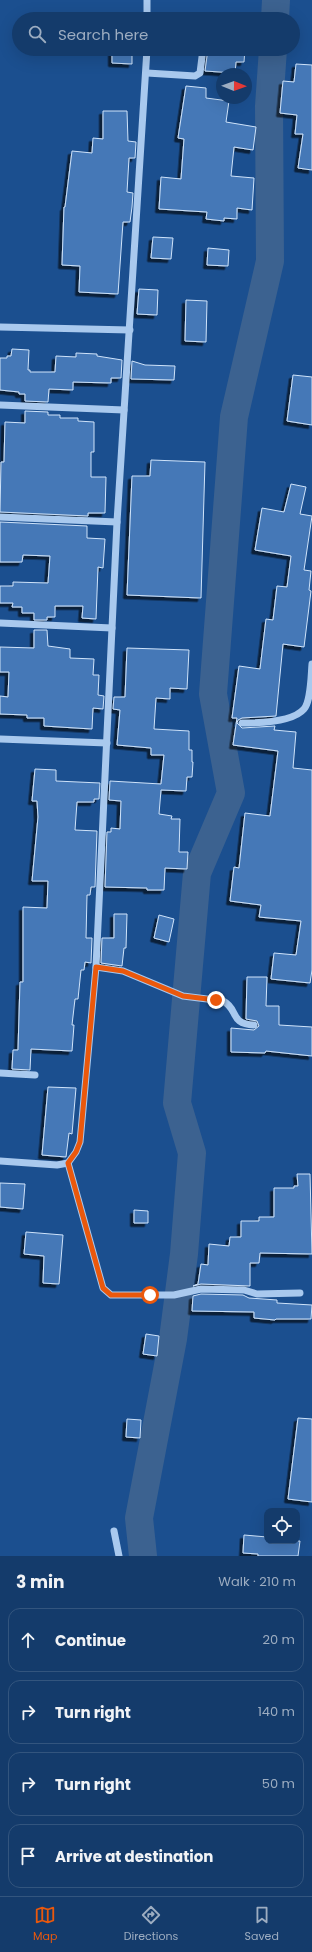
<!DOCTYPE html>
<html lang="en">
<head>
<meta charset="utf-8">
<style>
  body { margin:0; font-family:Poppins,sans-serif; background:#214673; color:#f1f3f6 }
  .controls { position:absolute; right:12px; bottom:12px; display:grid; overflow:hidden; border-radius:8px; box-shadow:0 4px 16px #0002 }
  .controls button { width:36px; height:36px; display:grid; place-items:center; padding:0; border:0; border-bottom:1px solid #33557e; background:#143b6b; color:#f1f3f6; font:20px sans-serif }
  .compass { position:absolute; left:216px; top:68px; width:36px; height:36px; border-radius:50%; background:#143b6b; box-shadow:0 4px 16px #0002; rotate:91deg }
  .stop { position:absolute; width:12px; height:12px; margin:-9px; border:3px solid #ea580c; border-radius:50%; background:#fff }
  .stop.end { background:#ea580c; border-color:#fff; box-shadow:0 1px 4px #0008 }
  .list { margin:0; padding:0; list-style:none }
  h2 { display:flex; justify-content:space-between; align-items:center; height:52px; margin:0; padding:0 16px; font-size:17px }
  h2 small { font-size:13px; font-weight:400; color:#9dadc1 }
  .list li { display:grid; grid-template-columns:26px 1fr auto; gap:12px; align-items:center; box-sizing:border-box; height:64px; margin:0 8px 8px; padding:0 8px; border:1px solid #33557e; border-radius:12px }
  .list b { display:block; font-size:15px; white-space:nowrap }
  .list em { font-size:13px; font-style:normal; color:#9dadc1 }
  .icon { flex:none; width:22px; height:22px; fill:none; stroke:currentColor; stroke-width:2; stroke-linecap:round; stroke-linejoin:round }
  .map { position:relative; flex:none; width:312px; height:1556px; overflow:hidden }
  .search { position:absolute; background:#143b6b; box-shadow:0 4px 16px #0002; left:12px; right:12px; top:12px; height:44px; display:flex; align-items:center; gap:10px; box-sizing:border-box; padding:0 14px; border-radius:22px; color:#9dadc1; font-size:15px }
  .sheet { height:340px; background:#143b6b }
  nav { display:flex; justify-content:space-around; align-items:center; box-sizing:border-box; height:56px; border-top:1px solid #33557e; background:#143b6b; font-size:11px; color:#9dadc1 }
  nav a { display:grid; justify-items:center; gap:2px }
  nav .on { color:#ea580c }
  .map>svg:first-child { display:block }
</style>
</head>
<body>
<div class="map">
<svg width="312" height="1556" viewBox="0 0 312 1556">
  <defs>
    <filter id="shadow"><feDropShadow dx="-3.5" dy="3.5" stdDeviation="0" flood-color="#0009"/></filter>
  </defs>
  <rect width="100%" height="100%" fill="#1b4f8f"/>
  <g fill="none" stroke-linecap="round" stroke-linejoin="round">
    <g stroke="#3c6290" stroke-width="28">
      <path d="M275,19L276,0"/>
      <path d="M143,1556L139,1518L173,1339L184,1254L192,1153L177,1103L197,873L231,793L213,694L234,417L270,261L269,106L273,49"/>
    </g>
  </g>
  <g fill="#4478b7" stroke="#cfe3fa" filter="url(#shadow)">
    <path d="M112,49H132V64L112,63Z"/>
    <path d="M208,49H245L244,62H236L235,73L205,71Z"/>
    <path d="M296,64L312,65V170L298,168L303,134H295L297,115L280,113L283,81L294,82Z"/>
    <path d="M186,86L206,88V98L229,101L226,122L256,127L253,150L234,147L231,176L254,178L252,210L237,208V219L224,218V221L206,219L207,212L159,209L161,177L181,179L184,139L178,138Z"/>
    <path d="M103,111H127L128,141L136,142L135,158H129L127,192L133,193L132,207L130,222H123L118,294L79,292L80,266L62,265L64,207H65L72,151L92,153L93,138L103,139Z"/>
    <path d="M153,237L173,238L171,259L151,258Z"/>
    <path d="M208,248L229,250L228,266L207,265Z"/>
    <path d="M139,289L158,290L157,315L137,314Z"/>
    <path d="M186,300L207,301L206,342L185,341Z"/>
    <path d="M12,349L29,350L28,370H30V372H55L56,356L76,357V353L97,354V356L122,360L121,378H111V383L73,382V390L49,389L48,402L25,401V394H19V392L0,390V358H7V356H11Z"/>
    <path d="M132,361L145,365L175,366L174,380L131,379Z"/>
    <path d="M293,375L312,377V425L287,421Z"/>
    <path d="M25,411L48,412V415H60V418H78V421L94,422V452H91V477H106L105,513H88V516L0,512L1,462H4L5,422L25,423Z"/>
    <path d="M151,460L205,462L201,598L127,595L132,476H150Z"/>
    <path d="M291,484L306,487L300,514L312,516L304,570L311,571L309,590L311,591L304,647L283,644L276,716L242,718L238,720L237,723L242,728L275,726L274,730L296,732L293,768L312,770V970L310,983L271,979L274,953L296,955L301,921L259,917L261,905L230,901L234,867L239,868L245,813L270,816L278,751L233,745L237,718H232L239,666L260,669L266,619L273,620L277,586L287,587L291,556L255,550L262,508L284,512Z"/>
    <path d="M0,522L87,526V538L105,539L103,568L98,567L96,619L82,618L83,606H55V617H47V620H34V613H22V607H12L13,603H0V586H13V582L48,583L50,556L23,555L22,562H0Z"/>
    <path d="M34,630H47L48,646L70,649V658L94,659L93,675H99L98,695L104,696L103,709L93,708L92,729L44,726V718H27V715L0,714V696L8,697L9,672H0V647L34,648Z"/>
    <path d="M127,648L189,650L187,689L170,688V699L156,698L154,729L189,731V750H192V762H193L192,777H187L186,791L161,790L159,814L172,816L171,819H180L179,852H188L187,869L165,868L164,890H147V888L105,887L107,832H111V828L120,829L121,801L109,800L110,781L161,784L164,755H151V748L117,745L120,710L113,709L114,697H125Z"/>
    <path d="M35,769L56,770V781L100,783L99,799H94V802H77L75,830L97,831L95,887H91L90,895H87L86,938H92L91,963L85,962L84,970H81L78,999H75L72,1025H74L72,1051L31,1049L30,1070L12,1069L13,1050H18L20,982H23V907L47,908L48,881H32L38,817L37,801H32Z"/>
    <path d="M114,914H127L126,948H124L122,966L101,963L102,938H114Z"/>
    <path d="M159,915L174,919L169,942L154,938Z"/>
    <path d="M247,977H267L266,1006H279V1025L312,1027V1056L266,1051L265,1053L231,1052V1028L254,1030L259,1026L257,1021L246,1019Z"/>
    <path d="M48,1087L76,1088L72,1134L69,1133L66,1157L42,1155Z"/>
    <path d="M297,1174H310L312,1254L260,1253L259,1263H250V1286L201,1284L193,1286L198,1284L201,1264L208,1265L209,1244L229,1246L230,1237H241V1221H259V1217H274V1188H294V1186H298Z"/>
    <path d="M0,1183L25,1184L23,1209L0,1207Z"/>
    <path d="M134,1210L148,1211V1223H134Z"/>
    <path d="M26,1232L63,1235L59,1284L43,1283L44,1256L24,1254Z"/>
    <path d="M201,1294L243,1295L249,1298L277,1300V1303L312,1305L311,1319H276L275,1320L254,1318V1312L192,1311L193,1296Z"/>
    <path d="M146,1334L159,1336L157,1356L143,1354Z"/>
    <path d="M298,1418L312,1419V1502L288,1499Z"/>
    <path d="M127,1419L141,1420L140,1438L126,1437Z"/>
    <path d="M244,1535L267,1537V1541H300L298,1556H258V1554L243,1553Z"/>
  </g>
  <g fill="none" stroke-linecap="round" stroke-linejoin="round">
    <g stroke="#a9c9ee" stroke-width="7">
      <path d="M147,19V0"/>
      <path d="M147,73L195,76L200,73L203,49"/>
      <path d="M0,327L130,330"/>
      <path d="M0,405L124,410"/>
      <path d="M0,517L117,522"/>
      <path d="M0,623L112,628"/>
      <path d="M242,723C258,723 293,722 304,709C311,701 311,675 312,664"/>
      <path d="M0,739L107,743"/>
      <path d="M96,967L123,971L183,996L223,1001C239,1009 229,1024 254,1025"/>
      <path d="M0,1073L35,1075"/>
      <path d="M0,1161L57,1165L68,1163L76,1152L80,1142L96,967L117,522L147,49"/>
      <path d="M68,1163L103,1288L111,1295H174L201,1289L244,1290L257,1294L300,1293"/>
      <path d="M114,1531L119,1556"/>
    </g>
  </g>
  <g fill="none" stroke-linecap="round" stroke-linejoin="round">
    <path stroke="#ea580c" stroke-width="5" d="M150,1295H111L103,1288L68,1163L76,1152L80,1142L96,967L123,971L183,996L216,1000"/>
  </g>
</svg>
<div class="controls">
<button><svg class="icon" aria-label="locate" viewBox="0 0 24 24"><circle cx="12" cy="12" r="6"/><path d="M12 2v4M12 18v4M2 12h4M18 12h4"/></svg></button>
</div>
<svg class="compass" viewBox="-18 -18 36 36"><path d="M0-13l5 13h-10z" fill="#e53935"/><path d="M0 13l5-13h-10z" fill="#9dadc1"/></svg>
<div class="stop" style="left:150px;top:1295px"></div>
<div class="stop end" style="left:216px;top:1000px"></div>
<div class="search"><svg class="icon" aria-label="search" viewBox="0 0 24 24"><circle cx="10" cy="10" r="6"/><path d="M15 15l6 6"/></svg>Search here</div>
</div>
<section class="sheet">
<h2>3 min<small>Walk · 210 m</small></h2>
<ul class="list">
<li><svg class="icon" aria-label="ahead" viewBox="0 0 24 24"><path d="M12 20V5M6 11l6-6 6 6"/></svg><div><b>Continue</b></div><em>20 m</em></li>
<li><svg class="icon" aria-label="right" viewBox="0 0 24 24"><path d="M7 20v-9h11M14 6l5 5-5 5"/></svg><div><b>Turn right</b></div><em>140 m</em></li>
<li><svg class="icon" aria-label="right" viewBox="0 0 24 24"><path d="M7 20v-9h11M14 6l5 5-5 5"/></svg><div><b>Turn right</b></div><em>50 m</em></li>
<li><svg class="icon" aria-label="arrive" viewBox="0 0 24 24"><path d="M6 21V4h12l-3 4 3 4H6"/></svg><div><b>Arrive at destination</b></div></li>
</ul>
</section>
<nav>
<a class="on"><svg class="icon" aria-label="map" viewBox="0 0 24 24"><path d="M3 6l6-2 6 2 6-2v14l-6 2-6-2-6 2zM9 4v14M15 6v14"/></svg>Map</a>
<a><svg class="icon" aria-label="directions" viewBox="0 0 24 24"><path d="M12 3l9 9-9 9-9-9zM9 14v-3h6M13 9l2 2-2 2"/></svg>Directions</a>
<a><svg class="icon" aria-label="saved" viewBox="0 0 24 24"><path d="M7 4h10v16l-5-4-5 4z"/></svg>Saved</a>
</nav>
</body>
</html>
